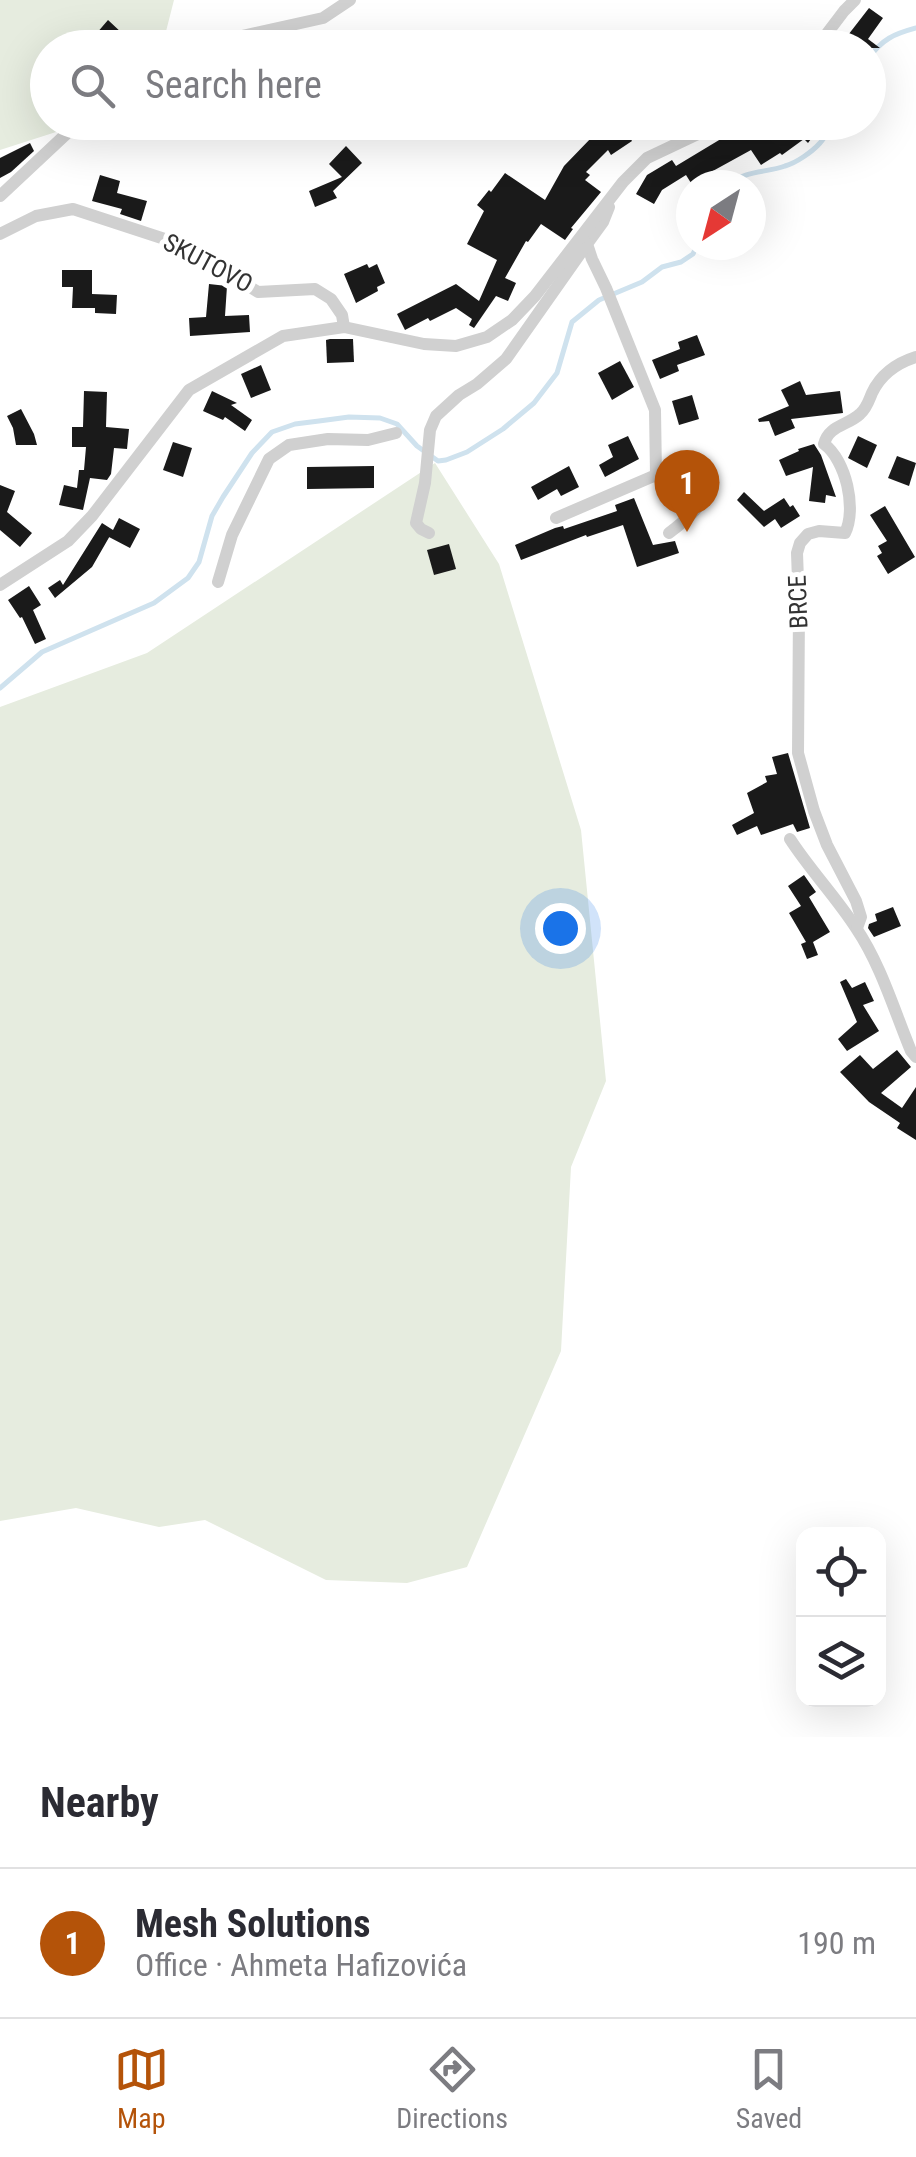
<!DOCTYPE html>
<html lang="en">
<head>
<meta charset="utf-8">
<style>
  body { margin:0; font-family:"Roboto Condensed",sans-serif; background:#f2f2f3; color:#2b2b33 }
  .controls { position:absolute; right:30px; bottom:30px; display:grid; overflow:hidden; border-radius:20px; box-shadow:0 10px 40px #0002 }
  .controls button { width:90px; height:90px; display:grid; place-items:center; padding:0; border:0; border-bottom:2px solid #e1e1e2; background:#fff; color:#2b2b33; font:50px sans-serif }
  .compass { position:absolute; left:676px; top:170px; width:90px; height:90px; border-radius:50%; background:#fff; box-shadow:0 10px 40px #0002; rotate:216deg }
  .you { position:absolute; left:560px; top:928px; width:35px; height:35px; margin:-25px; border:8px solid #fff; border-radius:50%; background:#1a73e8; box-shadow:0 0 0 15px #1a73e833 }
  .badge { display:grid; place-items:center; width:65px; height:65px; border-radius:50%; background:#b45309; color:#fff; font-size:32px; font-weight:700 }
  .pin { position:absolute; translate:-50% -82px; filter:drop-shadow(0 2px 5px #0008) }
  .pin::after { content:''; position:absolute; top:52px; width:35px; height:30px; background:inherit; clip-path:polygon(0 0,100% 0,50% 100%) }
  .list { margin:0; padding:0; list-style:none }
  h2 { display:flex; justify-content:space-between; align-items:center; height:130px; margin:0; padding:0 40px; font-size:42px }
  h2 small { font-size:32px; font-weight:400; color:#7c7c81 }
  .list li { display:grid; grid-template-columns:65px 1fr auto; gap:30px; align-items:center; box-sizing:border-box; height:150px; padding:0 40px; border-top:2px solid #e1e1e2 }
  .list b { display:block; font-size:38px; white-space:nowrap }
  .list p { margin:0; font-size:32px; white-space:nowrap; color:#7c7c81 }
  .list em { font-size:32px; font-style:normal; color:#7c7c81 }
  .icon { flex:none; width:55px; height:55px; fill:none; stroke:currentColor; stroke-width:2; stroke-linecap:round; stroke-linejoin:round }
  .map { position:relative; flex:none; width:916px; height:1737px; overflow:hidden }
  .search { position:absolute; background:#fff; box-shadow:0 10px 40px #0002; left:30px; right:30px; top:30px; height:110px; display:flex; align-items:center; gap:25px; box-sizing:border-box; padding:0 35px; border-radius:55px; color:#7c7c81; font-size:38px }
  .sheet { height:280px; background:#fff }
  nav { display:flex; justify-content:space-around; align-items:center; box-sizing:border-box; height:140px; border-top:2px solid #e1e1e2; background:#fff; font-size:28px; color:#7c7c81 }
  nav a { display:grid; justify-items:center; gap:5px }
  nav .on { color:#b45309 }
  .map>svg:first-child { display:block }
</style>
</head>
<body>
<div class="map">
<svg width="916" height="1737" viewBox="0 0 916 1737">
  <rect width="100%" height="100%" fill="#fff"/>
  <g fill="#e6ecdf">
    <path d="M0,0H174L162,47L48,48V122L84,123L0,150Z"/>
    <path d="M435,463L499,564L581,830L606,1081L571,1167L561,1351L467,1567L407,1583L326,1580L205,1520L159,1527L76,1508L0,1521V707L147,653Z"/>
  </g>
  <g fill="none" stroke-linecap="round" stroke-linejoin="round">
    <g stroke="#cfe2ee" stroke-width="5">
      <path d="M868,59C882,39 894,34 916,28"/>
      <path d="M730,185C744,170 766,173 785,166C796,163 812,152 820,143C825,138 829,129 834,122"/>
      <path d="M0,688L42,652L154,603L188,578L199,562L212,516L223,497L252,453L272,432L295,424L319,421L349,417L380,418L397,424L417,446L438,461L446,460L467,452L503,429L534,403L557,373L572,322L599,300L642,282L662,267L681,262L693,254L697,245"/>
    </g>
  </g>
  <g fill="#1a1a1a">
    <path d="M869,8L883,18L868,39L880,48H838Z"/>
    <path d="M108,20L123,34L140,48H84Z"/>
    <path d="M615,122H621L632,141L611,155L608,150L586,172L590,175L585,180L601,192L571,228L573,229L565,240L541,224L528,242L526,241L505,278L516,283L508,301L496,296L474,328L469,325L472,319L456,308L430,321L428,318L405,330L397,314L456,284L479,301L497,260L467,244L484,211L477,205L489,190L491,192L505,173L545,200L564,166L593,136Z"/>
    <path d="M749,122H812L819,128L808,143L804,139L782,155L780,153L761,165L751,150L691,183L686,175L662,190L654,204L636,194L647,175L672,160L676,166Z"/>
    <path d="M30,143L34,151L11,172L0,178V158Z"/>
    <path d="M346,146L362,163L333,191L337,198L315,207L309,191L342,177L329,164Z"/>
    <path d="M100,175L120,181L117,193L147,201L141,221L120,214L122,209L92,201Z"/>
    <path d="M367,264L369,268L377,264L385,283L377,287L378,291L356,303L344,274Z"/>
    <path d="M62,270H92V294L117,295L116,314L95,313V308H72L73,287H62Z"/>
    <path d="M209,284L227,286L225,316L249,315L250,332L190,336L189,318L206,317Z"/>
    <path d="M697,335L705,355L677,365L679,371L660,379L652,360L680,349L678,342Z"/>
    <path d="M330,339H353L354,362L327,363L326,340Z"/>
    <path d="M620,361L634,387L612,400L598,373Z"/>
    <path d="M261,365L271,390L251,398L241,374Z"/>
    <path d="M800,381L806,395L840,391L843,413L791,419L795,428L775,436L769,421L759,422L758,419L789,406L781,390Z"/>
    <path d="M84,391L107,392L106,427L129,429L127,449L114,448L111,474L107,480L90,478L83,510L59,505L64,485L77,488L79,470H84L86,447H72V427H83Z"/>
    <path d="M212,391L237,403L231,405L252,420L245,431L225,417L223,420L203,411Z"/>
    <path d="M692,395L699,419L679,425L672,401Z"/>
    <path d="M21,409L34,434L37,445H16L13,428L7,416Z"/>
    <path d="M628,436L639,459L605,477L599,465L613,457L608,445Z"/>
    <path d="M858,436L877,445L867,468L848,458Z"/>
    <path d="M173,442L192,448L183,477L163,470Z"/>
    <path d="M814,444L821,455L836,497L826,495L825,503L809,501L813,467L786,476L779,460L799,451L798,449Z"/>
    <path d="M897,456L916,463L909,486L888,478Z"/>
    <path d="M374,466V488L307,489V467Z"/>
    <path d="M569,466L579,487L561,496L557,489L538,500L531,487Z"/>
    <path d="M0,485L15,491L7,512L32,533L20,547L0,530Z"/>
    <path d="M744,492L764,511L784,498L790,507L793,505L800,516L781,528L775,519L764,527L737,500Z"/>
    <path d="M634,498L653,545L675,541L679,553L637,567L623,525L587,537L586,535L521,560L515,545L555,528L563,526L564,529L617,511L615,505Z"/>
    <path d="M885,506L915,557L888,574L877,556L882,553L878,546L887,541L870,515Z"/>
    <path d="M119,518L140,529L130,548L109,537L111,534L92,567L55,598L48,588L60,580L63,585L102,523L113,530Z"/>
    <path d="M449,544L456,569L434,575L427,550Z"/>
    <path d="M29,586L41,605L33,610L46,639L35,644L22,617L20,618L8,600Z"/>
    <path d="M788,753L810,828L797,832L793,824L761,835L757,826L737,835L732,825L754,813L747,793L767,782L765,776L777,774L772,757Z"/>
    <path d="M804,875L816,892L809,897L830,932L813,942L818,955L807,959L801,944L806,942L789,913L801,906L788,886Z"/>
    <path d="M893,907L901,926L874,937L868,928L869,924L877,921L875,914Z"/>
    <path d="M846,979L852,988L865,982L874,1001L863,1005L879,1031L847,1051L838,1039L857,1022L840,982Z"/>
    <path d="M897,1050L911,1067L881,1093L902,1108L916,1087V1140L897,1128L900,1123L869,1102L840,1072L860,1055L873,1069Z"/>
  </g>
  <g fill="none" stroke-linecap="round" stroke-linejoin="round">
    <path stroke="#d0d0d0" stroke-width="6" d="M846,122L852,123"/>
    <g stroke="#d0d0d0" stroke-width="12">
      <path d="M201,48L211,43L323,18L350,0"/>
      <path d="M816,48L844,11L855,0"/>
      <path d="M0,196L79,122"/>
      <path d="M609,207L603,222L587,244L592,259L606,288L655,410L656,475"/>
      <path d="M0,234L36,216L73,209L183,245L258,292L315,289L331,299L342,315L344,327"/>
      <path d="M556,518L656,475L698,461L707,469L712,482C703,505 689,518 669,533"/>
      <path d="M429,533L421,529L416,523L425,483L430,430L436,416L459,395L477,384L506,359L587,244"/>
      <path d="M218,582L232,535L269,459L289,445L328,439L368,440L396,433"/>
      <path d="M0,585L68,541L92,516L189,390L283,336L344,327L424,344L456,346L487,337L512,320L535,296L623,182L647,158L723,122"/>
      <path d="M790,839C810,870 836,897 856,928C881,965 894,1010 911,1051L916,1057"/>
      <path d="M857,928L861,917L856,901L827,845L814,811L798,753L799,608L797,553L800,543L808,534L819,531L845,533C857,509 846,460 824,444C829,425 847,426 860,414C867,408 869,400 872,393C881,374 897,363 916,357"/>
    </g>
  </g>
  <g text-anchor="middle" dominant-baseline="central" stroke-width="10" stroke-linejoin="round" paint-order="stroke">
    <g font-size="25" fill="#333" stroke="#fff">
      <text transform="translate(208 263) rotate(28)">SKUTOVO</text>
      <text transform="translate(798 602) rotate(-92)">BRCE</text>
    </g>
  </g>
</svg>
<div class="controls">
<button><svg class="icon" aria-label="locate" viewBox="0 0 24 24"><circle cx="12" cy="12" r="6"/><path d="M12 2v4M12 18v4M2 12h4M18 12h4"/></svg></button>
<button><svg class="icon" aria-label="layers" viewBox="0 0 24 24"><path d="M12 4l9 5-9 5-9-5zM3 14l9 5 9-5"/></svg></button>
</div>
<svg class="compass" viewBox="-18 -18 36 36"><path d="M0-13l5 13h-10z" fill="#e53935"/><path d="M0 13l5-13h-10z" fill="#7c7c81"/></svg>
<div class="you"></div>
<div class="pin badge" style="left:687px;top:532px">1</div>
<div class="search"><svg class="icon" aria-label="search" viewBox="0 0 24 24"><circle cx="10" cy="10" r="6"/><path d="M15 15l6 6"/></svg>Search here</div>
</div>
<section class="sheet">
<h2>Nearby<small></small></h2>
<ul class="list">
<li><span class="badge">1</span><div><b>Mesh Solutions</b><p>Office · Ahmeta Hafizovića</p></div><em>190 m</em></li>
</ul>
</section>
<nav>
<a class="on"><svg class="icon" aria-label="map" viewBox="0 0 24 24"><path d="M3 6l6-2 6 2 6-2v14l-6 2-6-2-6 2zM9 4v14M15 6v14"/></svg>Map</a>
<a><svg class="icon" aria-label="directions" viewBox="0 0 24 24"><path d="M12 3l9 9-9 9-9-9zM9 14v-3h6M13 9l2 2-2 2"/></svg>Directions</a>
<a><svg class="icon" aria-label="saved" viewBox="0 0 24 24"><path d="M7 4h10v16l-5-4-5 4z"/></svg>Saved</a>
</nav>
</body>
</html>
